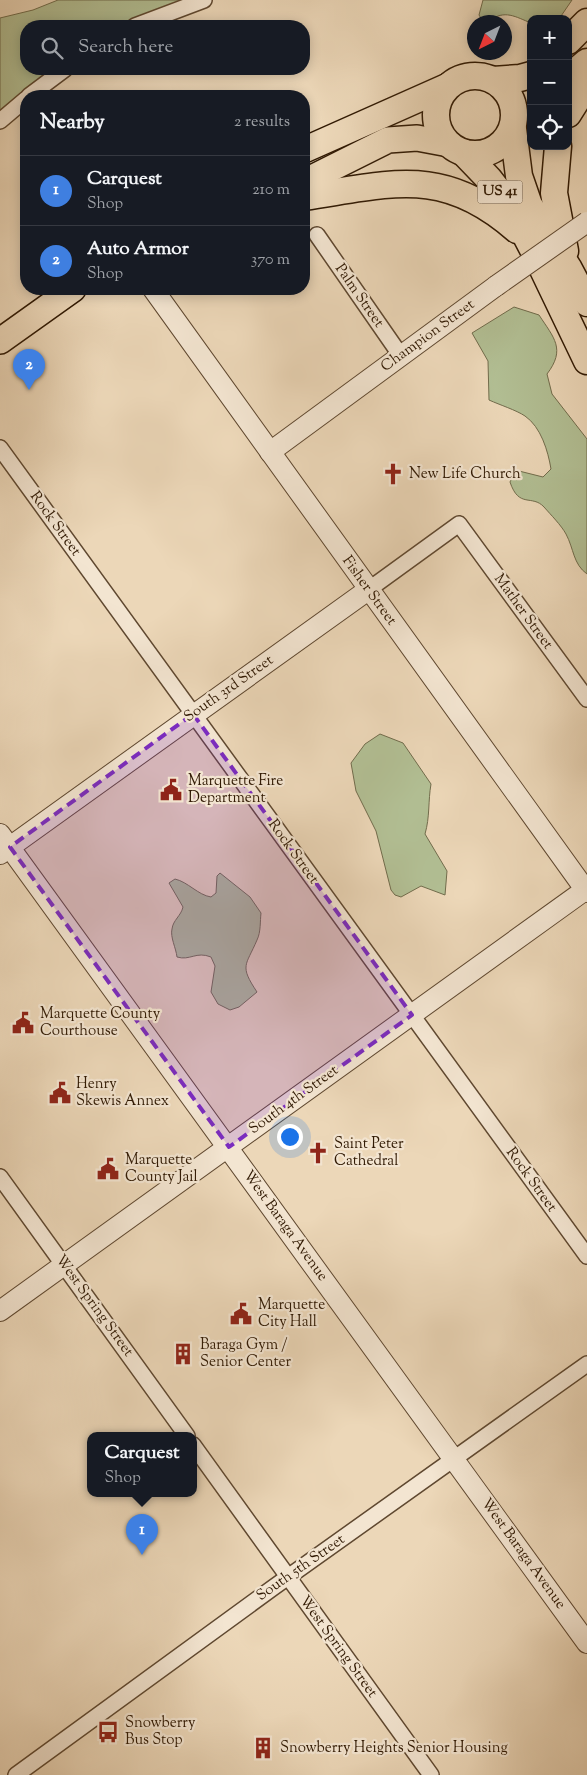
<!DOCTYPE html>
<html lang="en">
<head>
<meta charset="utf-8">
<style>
  body { margin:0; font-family:"Sorts Mill Goudy",serif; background:#242831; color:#f1f3f6 }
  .controls { position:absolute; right:15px; top:15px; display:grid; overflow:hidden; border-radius:10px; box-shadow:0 2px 12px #0003 }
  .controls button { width:45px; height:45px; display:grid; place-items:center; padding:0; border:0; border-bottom:1px solid #363941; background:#171b24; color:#f1f3f6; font:25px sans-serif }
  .compass { position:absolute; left:467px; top:15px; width:45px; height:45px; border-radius:50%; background:#171b24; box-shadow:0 2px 12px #0003; rotate:222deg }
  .you { position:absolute; left:289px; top:1136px; width:18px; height:18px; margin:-12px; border:4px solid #fff; border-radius:50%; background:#1a73e8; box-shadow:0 0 0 8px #1a73e833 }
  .badge { display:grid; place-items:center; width:32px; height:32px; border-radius:50%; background:#8c9099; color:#fff; font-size:16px; font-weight:700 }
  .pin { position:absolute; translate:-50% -41px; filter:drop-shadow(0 1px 2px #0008) }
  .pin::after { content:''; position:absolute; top:26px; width:18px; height:15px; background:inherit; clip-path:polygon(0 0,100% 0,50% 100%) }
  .popup { position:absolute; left:87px; top:1432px; width:110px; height:65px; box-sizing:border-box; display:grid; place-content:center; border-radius:10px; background:#171b24; filter:drop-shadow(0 1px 4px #0005); font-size:16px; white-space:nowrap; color:#9ea1a6 }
  .popup b { font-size:19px; color:#f1f3f6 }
  .popup::after { content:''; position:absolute; left:50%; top:100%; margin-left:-10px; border:10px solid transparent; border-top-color:#171b24 }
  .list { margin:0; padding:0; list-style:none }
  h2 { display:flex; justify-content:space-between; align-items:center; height:65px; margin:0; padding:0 20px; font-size:21px }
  h2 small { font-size:16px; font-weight:400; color:#9ea1a6 }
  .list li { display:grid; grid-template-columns:32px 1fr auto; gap:15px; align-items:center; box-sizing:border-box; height:70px; padding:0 20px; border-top:1px solid #363941 }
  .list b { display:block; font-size:19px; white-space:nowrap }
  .list p { margin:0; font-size:16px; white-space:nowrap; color:#9ea1a6 }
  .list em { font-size:16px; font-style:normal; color:#9ea1a6 }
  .icon { flex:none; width:28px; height:28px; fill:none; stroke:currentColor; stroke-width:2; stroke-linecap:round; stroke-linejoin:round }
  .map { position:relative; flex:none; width:587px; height:1775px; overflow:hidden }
  .search { position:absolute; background:#171b24; box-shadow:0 2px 12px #0003; left:20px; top:20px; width:290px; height:55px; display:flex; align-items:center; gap:12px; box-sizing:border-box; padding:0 18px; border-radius:20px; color:#9ea1a6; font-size:19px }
  .panel { position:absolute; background:#171b24; box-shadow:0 2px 12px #0003; left:20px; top:90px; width:290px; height:205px; border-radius:20px }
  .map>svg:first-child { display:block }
</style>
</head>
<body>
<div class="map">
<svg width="587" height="1775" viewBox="0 0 587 1775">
  <rect width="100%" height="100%" fill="#ecd7b8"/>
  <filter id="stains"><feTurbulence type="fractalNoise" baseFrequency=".004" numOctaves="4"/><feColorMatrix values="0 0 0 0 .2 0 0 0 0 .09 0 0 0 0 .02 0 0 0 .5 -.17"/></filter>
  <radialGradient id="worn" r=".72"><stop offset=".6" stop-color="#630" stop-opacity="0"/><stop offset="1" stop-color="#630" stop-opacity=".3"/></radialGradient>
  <g fill="#b2bf94" stroke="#716c4c">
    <path d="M58,0H194L160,11L127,26H26V69H54L0,114V18L33,10Z"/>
    <path d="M483,0H572L559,19H531V23C516,17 504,9 490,21L482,20L479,15Z"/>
    <path d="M514,307L539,315C554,338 566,349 547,374L552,394L587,439V574C573,564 574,549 566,534C561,525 551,515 544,507C532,494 519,509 510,482L515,470L543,477L551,469C548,451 541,427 525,416C516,410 500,405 489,400L488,361L472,333Z"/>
    <path d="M380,734L403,743L431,784C428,801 430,817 425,834L447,871L445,895L421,886L401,897L395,895L391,890L376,831L356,791L351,763L365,744Z"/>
    <path d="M220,873L250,897L261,913C260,921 261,932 257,940C246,966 239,965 257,992L239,1007L230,1010L218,1004L211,992L215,966L211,957C196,951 190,961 177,957C176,948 170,937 172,929C173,920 181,916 183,907L169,883L175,879C188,882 198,895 211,897L216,893L217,876Z"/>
  </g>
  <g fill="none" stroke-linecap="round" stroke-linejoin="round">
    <g stroke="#5f4830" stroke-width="18">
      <g id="minor">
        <path d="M135,26L204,0"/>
        <path d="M29,96L65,69"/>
        <path d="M0,121L26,99"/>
        <path d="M317,235L401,356"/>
        <path d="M0,448L587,1256"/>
        <path d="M368,590L459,524L587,699"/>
        <path d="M0,1177L187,1436"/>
        <path d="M193,1445L431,1775"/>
        <path d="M16,1775L274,1587L587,1364"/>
      </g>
    </g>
    <g stroke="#5f4830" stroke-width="22">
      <g id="tertiary">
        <path d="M153,289L587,892"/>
        <path d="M270,452L496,286"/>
        <path d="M0,834L587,1643"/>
        <path d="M0,854L368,590"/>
        <path d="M0,1311L585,890"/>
      </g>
    </g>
    <g stroke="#301903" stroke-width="28">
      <g id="primary">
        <path d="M304,150L448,86"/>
        <path d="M304,182L388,140L417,138L449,144"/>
        <path d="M0,341L73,289"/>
      </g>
    </g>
    <g stroke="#301903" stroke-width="29">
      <g id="trunk">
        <path d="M568,41L587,22"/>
        <circle cx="475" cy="115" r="39"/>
        <path d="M568,78L587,62"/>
        <path d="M493,80L520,78L531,75"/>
        <path d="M568,114L587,84"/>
        <path d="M513,129L519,176L529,205L569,269L587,303"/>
        <path d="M558,146L554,193L565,251"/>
        <path d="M464,153L489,179L511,207L539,261L587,361"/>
        <path d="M304,197C392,184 443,165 517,230"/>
      </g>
    </g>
    <use href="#minor" stroke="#f3e5d1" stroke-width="15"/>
    <use href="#tertiary" stroke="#f3e5d1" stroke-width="20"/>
    <use href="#primary" stroke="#ecd7b8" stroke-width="25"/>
    <use href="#trunk" stroke="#ecd7b8" stroke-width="26"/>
    <g stroke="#5f4830" stroke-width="22" stroke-linecap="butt">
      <path id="tertiary-bridge" d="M496,286L587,222"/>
    </g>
    <use href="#tertiary-bridge" stroke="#f3e5d1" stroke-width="20"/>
  </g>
  <path fill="#7b2cbf" fill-opacity="0.2" stroke="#7b2cbf" stroke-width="4" stroke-dasharray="10 6" stroke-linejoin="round" d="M193,714L412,1015L229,1147L10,847Z"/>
  <defs>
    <g id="church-bare" transform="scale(1.725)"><path d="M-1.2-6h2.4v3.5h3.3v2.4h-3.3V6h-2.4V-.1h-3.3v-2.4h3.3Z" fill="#8f2418" stroke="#f3e5d1" stroke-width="2.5" paint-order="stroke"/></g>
    <g id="civic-bare" transform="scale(1.725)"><path d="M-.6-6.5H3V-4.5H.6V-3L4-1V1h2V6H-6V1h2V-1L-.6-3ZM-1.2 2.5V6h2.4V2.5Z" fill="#8f2418" stroke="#f3e5d1" stroke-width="2.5" paint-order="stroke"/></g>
    <g id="building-bare" transform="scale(1.725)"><path d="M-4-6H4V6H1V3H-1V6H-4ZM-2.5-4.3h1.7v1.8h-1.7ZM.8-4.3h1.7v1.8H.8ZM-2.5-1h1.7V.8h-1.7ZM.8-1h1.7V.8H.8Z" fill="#8f2418" stroke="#f3e5d1" stroke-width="2.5" paint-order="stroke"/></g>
    <g id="bus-bare" transform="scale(1.725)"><path d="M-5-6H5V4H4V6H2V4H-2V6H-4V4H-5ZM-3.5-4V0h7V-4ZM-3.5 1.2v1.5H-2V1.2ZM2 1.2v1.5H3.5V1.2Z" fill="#8f2418" stroke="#f3e5d1" stroke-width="2.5" paint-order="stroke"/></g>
  </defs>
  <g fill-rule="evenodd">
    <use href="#church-bare" x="393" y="474"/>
    <use href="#civic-bare" x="171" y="790"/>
    <use href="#civic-bare" x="23" y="1023"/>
    <use href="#civic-bare" x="60" y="1093"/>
    <use href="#church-bare" x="318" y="1153"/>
    <use href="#civic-bare" x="108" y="1169"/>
    <use href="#civic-bare" x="241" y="1314"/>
    <use href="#building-bare" x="183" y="1354"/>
    <use href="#bus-bare" x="108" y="1732"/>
    <use href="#building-bare" x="263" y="1748"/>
  </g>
  <g text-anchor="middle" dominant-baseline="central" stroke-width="4.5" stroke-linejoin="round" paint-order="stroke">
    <rect fill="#f3e5d1" stroke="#6a5641" stroke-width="1" x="477.5" y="180.5" width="45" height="23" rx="4"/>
    <g font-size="14" font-weight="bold" fill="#301903">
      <text x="500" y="192">US 41</text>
    </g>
    <g font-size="15" fill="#301903" stroke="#f3e5d1">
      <text transform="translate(359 296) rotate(55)">Palm Street</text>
      <text transform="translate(428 336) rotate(-36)">Champion Street</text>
      <text transform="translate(55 524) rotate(54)">Rock Street</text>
      <text transform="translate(369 591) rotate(54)">Fisher Street</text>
      <text transform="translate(523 612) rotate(54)">Mather Street</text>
      <text transform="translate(229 689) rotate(-35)">South 3rd Street</text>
      <text transform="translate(293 852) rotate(54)">Rock Street</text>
      <text transform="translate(294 1100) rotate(-36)">South 4th Street</text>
      <text transform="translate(531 1180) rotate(54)">Rock Street</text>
      <text transform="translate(285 1226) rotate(54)">West Baraga Avenue</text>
      <text transform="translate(94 1306) rotate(54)">West Spring Street</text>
      <text transform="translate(523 1554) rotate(54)">West Baraga Avenue</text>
      <text transform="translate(301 1568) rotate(-35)">South 5th Street</text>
      <text transform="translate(338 1647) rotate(54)">West Spring Street</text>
    </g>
    <g font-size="15" fill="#301903" stroke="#f3e5d1" text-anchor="start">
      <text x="409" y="474">New Life Church</text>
      <text x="188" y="781">Marquette Fire<tspan x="188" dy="17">Department</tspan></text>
      <text x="40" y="1014">Marquette County<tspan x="40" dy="17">Courthouse</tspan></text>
      <text x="76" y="1084">Henry<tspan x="76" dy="17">Skewis Annex</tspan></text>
      <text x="334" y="1144">Saint Peter<tspan x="334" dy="17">Cathedral</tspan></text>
      <text x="125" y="1160">Marquette<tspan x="125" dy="17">County Jail</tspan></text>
      <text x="258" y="1305">Marquette<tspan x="258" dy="17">City Hall</tspan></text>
      <text x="200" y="1345">Baraga Gym /<tspan x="200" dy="17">Senior Center</tspan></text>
      <text x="125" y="1723">Snowberry<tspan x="125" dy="17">Bus Stop</tspan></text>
      <text x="280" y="1748">Snowberry Heights Senior Housing</text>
    </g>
  </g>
  <rect width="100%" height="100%" filter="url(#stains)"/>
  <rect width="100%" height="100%" fill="url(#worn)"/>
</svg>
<div class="controls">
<button>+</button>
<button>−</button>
<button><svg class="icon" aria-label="locate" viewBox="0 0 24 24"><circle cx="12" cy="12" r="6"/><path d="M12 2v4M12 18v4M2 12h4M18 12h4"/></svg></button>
</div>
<svg class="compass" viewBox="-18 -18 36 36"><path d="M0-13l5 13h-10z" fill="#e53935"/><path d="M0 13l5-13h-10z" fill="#9ea1a6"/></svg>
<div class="you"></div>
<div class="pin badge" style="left:142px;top:1555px;background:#3f7fe0">1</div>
<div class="popup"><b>Carquest</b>Shop</div>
<div class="pin badge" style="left:29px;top:390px;background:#3f7fe0">2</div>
<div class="search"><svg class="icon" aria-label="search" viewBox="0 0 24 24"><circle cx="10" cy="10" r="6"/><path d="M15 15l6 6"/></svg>Search here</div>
<section class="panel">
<h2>Nearby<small>2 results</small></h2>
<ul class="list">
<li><span class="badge" style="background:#3f7fe0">1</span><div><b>Carquest</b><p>Shop</p></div><em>210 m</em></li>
<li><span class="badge" style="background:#3f7fe0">2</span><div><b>Auto Armor</b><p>Shop</p></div><em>370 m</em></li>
</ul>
</section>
</div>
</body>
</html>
